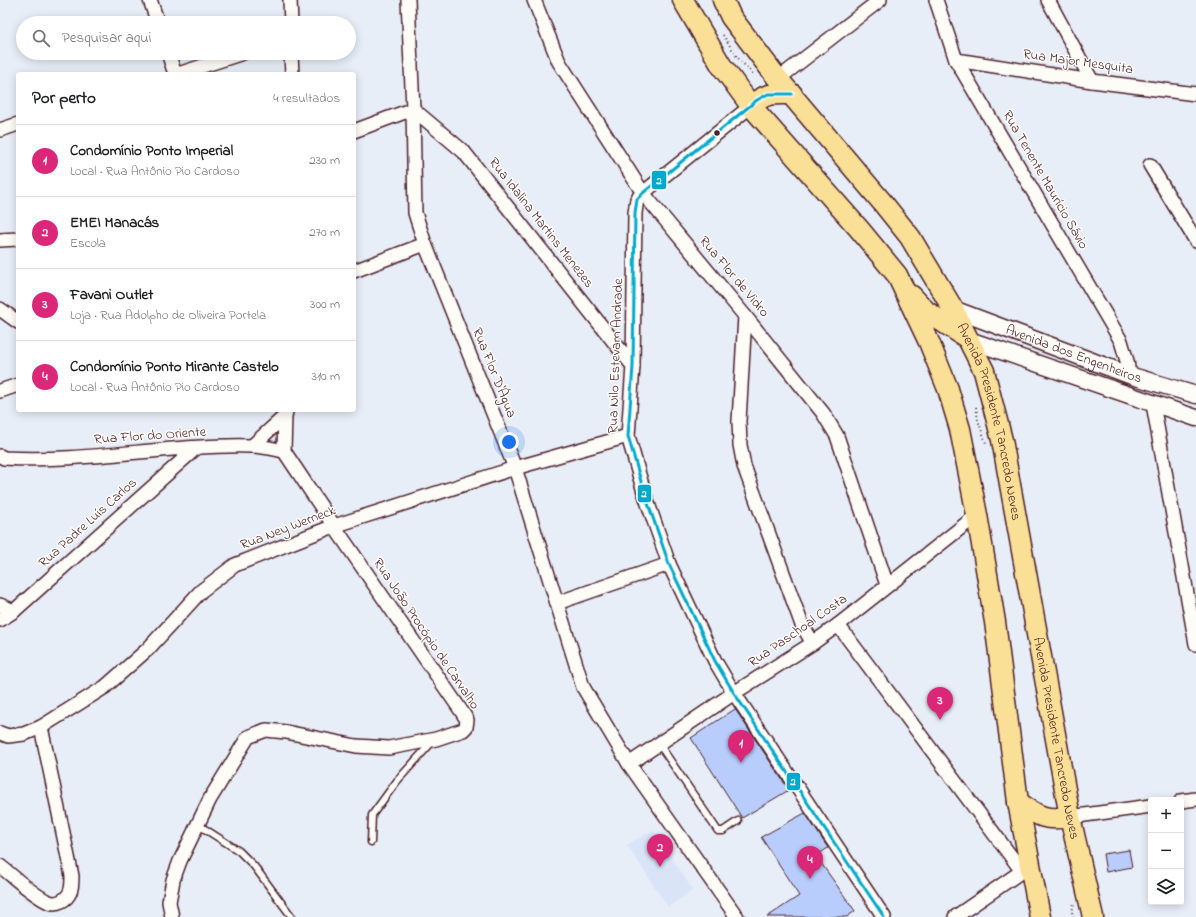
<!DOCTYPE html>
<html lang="pt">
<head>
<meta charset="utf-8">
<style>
  body { margin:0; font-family:"Indie Flower",sans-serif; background:#f2f2f2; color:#202124 }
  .controls { position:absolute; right:12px; bottom:12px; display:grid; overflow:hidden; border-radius:4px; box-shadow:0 2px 10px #0003 }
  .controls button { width:36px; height:36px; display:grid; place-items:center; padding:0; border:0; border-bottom:1px solid #e0e0e0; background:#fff; color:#202124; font:20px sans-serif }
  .you { position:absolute; left:509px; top:442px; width:14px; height:14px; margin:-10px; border:3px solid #fff; border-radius:50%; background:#1a73e8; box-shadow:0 0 0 6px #1a73e833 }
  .badge { display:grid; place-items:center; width:26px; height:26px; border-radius:50%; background:#db2777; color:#fff; font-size:13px; font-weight:700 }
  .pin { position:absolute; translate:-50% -33px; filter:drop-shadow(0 1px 2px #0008) }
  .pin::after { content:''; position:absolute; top:21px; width:14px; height:12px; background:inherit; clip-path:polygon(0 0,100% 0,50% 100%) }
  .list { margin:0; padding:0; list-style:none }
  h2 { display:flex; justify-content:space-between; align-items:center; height:52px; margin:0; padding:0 16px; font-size:17px }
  h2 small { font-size:13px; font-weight:400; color:#757577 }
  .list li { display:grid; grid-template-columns:26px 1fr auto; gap:12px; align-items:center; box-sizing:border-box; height:72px; padding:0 16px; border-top:1px solid #e0e0e0 }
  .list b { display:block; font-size:15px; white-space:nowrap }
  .list p { margin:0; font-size:13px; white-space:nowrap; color:#757577 }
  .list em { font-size:13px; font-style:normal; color:#757577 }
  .icon { flex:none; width:22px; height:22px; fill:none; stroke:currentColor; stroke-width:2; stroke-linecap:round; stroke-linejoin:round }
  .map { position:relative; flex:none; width:1196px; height:917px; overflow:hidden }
  .search { position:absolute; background:#fff; box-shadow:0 2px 10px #0003; left:16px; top:16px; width:340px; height:44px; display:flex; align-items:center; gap:10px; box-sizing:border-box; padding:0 14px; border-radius:22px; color:#757577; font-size:15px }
  .panel { position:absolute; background:#fff; box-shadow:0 2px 10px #0003; left:16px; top:72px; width:340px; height:340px; border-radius:4px }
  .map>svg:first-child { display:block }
</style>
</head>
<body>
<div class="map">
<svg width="1196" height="917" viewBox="0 0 1196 917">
  <rect width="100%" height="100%" fill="#e8eef8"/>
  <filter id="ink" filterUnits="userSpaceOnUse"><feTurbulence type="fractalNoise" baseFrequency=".025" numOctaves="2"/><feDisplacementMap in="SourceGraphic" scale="8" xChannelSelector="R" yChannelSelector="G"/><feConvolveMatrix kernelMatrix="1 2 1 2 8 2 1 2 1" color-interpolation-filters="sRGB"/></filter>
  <g filter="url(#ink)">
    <path fill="#dae4f9" d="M653,830L693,890L668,907L627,845Z"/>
    <g fill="#b8cdfc" stroke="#4a1f2b">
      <path d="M735,709L789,790L742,818L691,738Z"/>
      <path d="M805,813L828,848L816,856L855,911L847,917H767L799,896L761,837Z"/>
      <path d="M1129,850L1132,867L1106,872L1103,854Z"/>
    </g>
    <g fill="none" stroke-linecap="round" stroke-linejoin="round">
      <g stroke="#4a1f2b" stroke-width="9">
        <g id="service">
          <path d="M659,744L718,831H723L738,821"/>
          <path d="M197,824L239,851L254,866L292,917"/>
          <path d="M371,842L372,815L397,781L433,741"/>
        </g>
      </g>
      <g stroke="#4a1f2b" stroke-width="16">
        <g id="minor">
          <path d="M150,0L158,23"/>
          <path d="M290,0L291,23"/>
          <path d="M408,0L413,109L415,213L425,244L515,468L583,687L629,764L737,917"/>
          <path d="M534,0L559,62L643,193L745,316L823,413L837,436L887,585"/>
          <path d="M936,0L956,60L1121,341L1127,361L1129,375"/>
          <path d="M1048,0L1092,81"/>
          <path d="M168,53L175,74"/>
          <path d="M291,53L292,74"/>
          <path d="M956,60L1092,81L1196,94"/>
          <path d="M178,74L243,53"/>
          <path d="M778,79L880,0"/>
          <path d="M751,106L643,193L637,199L635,213L633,366L628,436L644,492L669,564L715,661L734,693L884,917"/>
          <path d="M0,130L18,124"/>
          <path d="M354,131L413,109L464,152L633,366"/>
          <path d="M1150,165L1196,241"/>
          <path d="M0,240L18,239"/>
          <path d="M354,271L425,244"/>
          <path d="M0,309L18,322"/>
          <path d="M745,316L739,421L740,445L744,466L802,625L813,643"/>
          <path d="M0,391L18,385"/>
          <path d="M1153,404L1196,644"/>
          <path d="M252,446L285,416L286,412"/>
          <path d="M0,456L4,458C86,463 169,444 251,446C262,446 274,449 284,451"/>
          <path d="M557,603L669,564"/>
          <path d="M0,605L14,611"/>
          <path d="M0,620L14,611L196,448"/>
          <path d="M838,625L1022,871"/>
          <path d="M0,733L8,736L24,734L41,727L105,687L148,649L201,591L235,565L334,526L515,468L628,436"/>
          <path d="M629,764L734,693L813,643L838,625L977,515"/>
          <path d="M1181,801L1196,799"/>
          <path d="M1070,817L1151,806"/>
          <path d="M0,866C13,876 34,896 49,902C57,905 67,900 70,892C72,888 72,881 72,876L41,727"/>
          <path d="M172,917L169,902L173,880L180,861L210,799L248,737L266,730L286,732L356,746L389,748L436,739L463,730L466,727L467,720L462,712L334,526L284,451L285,416"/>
          <path d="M955,917L1022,871L1030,869"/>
        </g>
      </g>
      <g stroke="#4a1f2b" stroke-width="19">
        <g id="tertiary">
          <path id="s1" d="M953,309L1129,375L1196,395"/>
          <path d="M969,340L1196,418"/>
        </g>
      </g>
      <g stroke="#4a1f2b" stroke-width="23">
        <g id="primary">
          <path d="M683,0L721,65L751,106L860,230L897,275L929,342L948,389L960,429L977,515L995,622L1018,802L1040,917"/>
          <path id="s2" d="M723,0L731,17L778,79L882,202L910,237L953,309L984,371L1002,440L1070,817L1093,917"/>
          <path d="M751,106C766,92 773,94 792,94"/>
          <path d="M912,296L926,311L967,338"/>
          <path d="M1018,802C1038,816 1044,821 1070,817"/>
        </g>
      </g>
      <g stroke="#4a1f2b" stroke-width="2" stroke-dasharray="1 3" stroke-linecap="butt">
        <path d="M723,35L737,57L754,75"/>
        <path d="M976,407L978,420L986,443"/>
        <path d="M1073,917L1072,912L1074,903"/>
      </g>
      <use href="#service" stroke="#fdfcf7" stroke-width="6"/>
      <use href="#minor" stroke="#fdfcf7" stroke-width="13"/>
      <use href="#tertiary" stroke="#fdfcf7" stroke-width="16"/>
      <use href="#primary" stroke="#fadf96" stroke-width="20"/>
      <g stroke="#fdfcf7" stroke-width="6">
        <path id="bus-1" d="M792,94H768L757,100L643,193L637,199L635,213L633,366L628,436L644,492L669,564L715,661L734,693L884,917"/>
      </g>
      <use href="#bus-1" stroke="#00a9ce" stroke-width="3"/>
    </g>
  </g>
  <circle fill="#4a1f2b" stroke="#fdfcf7" stroke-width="1.5" cx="717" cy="133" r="3.5"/>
  <g text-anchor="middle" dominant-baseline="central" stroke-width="3" stroke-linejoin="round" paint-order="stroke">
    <g font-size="14" fill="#4a1f2b" stroke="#fdfcf7">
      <text transform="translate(1078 62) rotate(8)">Rua Major Mesquita</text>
      <text transform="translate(1045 180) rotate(60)">Rua Tenente Maurício Sávio</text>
      <text transform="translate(541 223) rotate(52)">Rua Idalina Martins Menezes</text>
      <text transform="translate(734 277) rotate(50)">Rua Flor de Vidro</text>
      <text stroke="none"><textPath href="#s1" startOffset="129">Avenida dos Engenheiros</textPath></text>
      <text transform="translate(616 356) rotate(-88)">Rua Nilo Estevam Andrade</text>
      <text transform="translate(494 373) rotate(68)">Rua Flor D'Água</text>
      <text stroke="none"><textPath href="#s2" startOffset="506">Avenida Presidente Tancredo Neves</textPath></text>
      <text transform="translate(150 436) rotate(-4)">Rua Flor do Oriente</text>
      <text transform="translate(88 523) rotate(-42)">Rua Padre Luís Carlos</text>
      <text transform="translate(288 528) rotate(-21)">Rua Ney Werneck</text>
      <text transform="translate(798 631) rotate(-35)">Rua Paschoal Costa</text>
      <text transform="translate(426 634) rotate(56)">Rua João Procópio de Carvalho</text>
      <text stroke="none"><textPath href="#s2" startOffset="830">Avenida Presidente Tancredo Neves</textPath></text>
    </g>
  </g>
  <g stroke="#fdfcf7" stroke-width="1.5">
    <rect x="651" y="170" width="16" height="20" rx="4" fill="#00a9ce"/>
    <rect x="637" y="484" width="15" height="19" rx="4" fill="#00a9ce"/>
    <rect x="786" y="772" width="15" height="19" rx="4" fill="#00a9ce"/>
  </g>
  <g font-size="11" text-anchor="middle" font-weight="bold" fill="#fff">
    <text x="659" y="184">2</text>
    <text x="644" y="497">2</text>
    <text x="793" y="785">2</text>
  </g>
</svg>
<div class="controls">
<button>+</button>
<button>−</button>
<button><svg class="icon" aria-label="layers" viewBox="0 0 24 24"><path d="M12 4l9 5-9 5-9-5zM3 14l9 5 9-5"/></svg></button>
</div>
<div class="you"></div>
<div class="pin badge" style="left:741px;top:763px">1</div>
<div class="pin badge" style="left:660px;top:867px">2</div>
<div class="pin badge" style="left:940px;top:720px">3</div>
<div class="pin badge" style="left:810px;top:879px">4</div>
<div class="search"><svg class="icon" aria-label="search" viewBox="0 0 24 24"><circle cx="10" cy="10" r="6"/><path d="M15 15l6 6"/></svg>Pesquisar aqui</div>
<section class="panel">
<h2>Por perto<small>4 resultados</small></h2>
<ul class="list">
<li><span class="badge">1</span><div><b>Condomínio Ponto Imperial</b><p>Local · Rua Antônio Pio Cardoso</p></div><em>230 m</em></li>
<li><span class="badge">2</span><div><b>EMEI Manacás</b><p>Escola</p></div><em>270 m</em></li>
<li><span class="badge">3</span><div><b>Favani Outlet</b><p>Loja · Rua Adolpho de Oliveira Portela</p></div><em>300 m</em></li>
<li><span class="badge">4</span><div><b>Condomínio Ponto Mirante Castelo</b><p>Local · Rua Antônio Pio Cardoso</p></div><em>310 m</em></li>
</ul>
</section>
</div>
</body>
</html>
